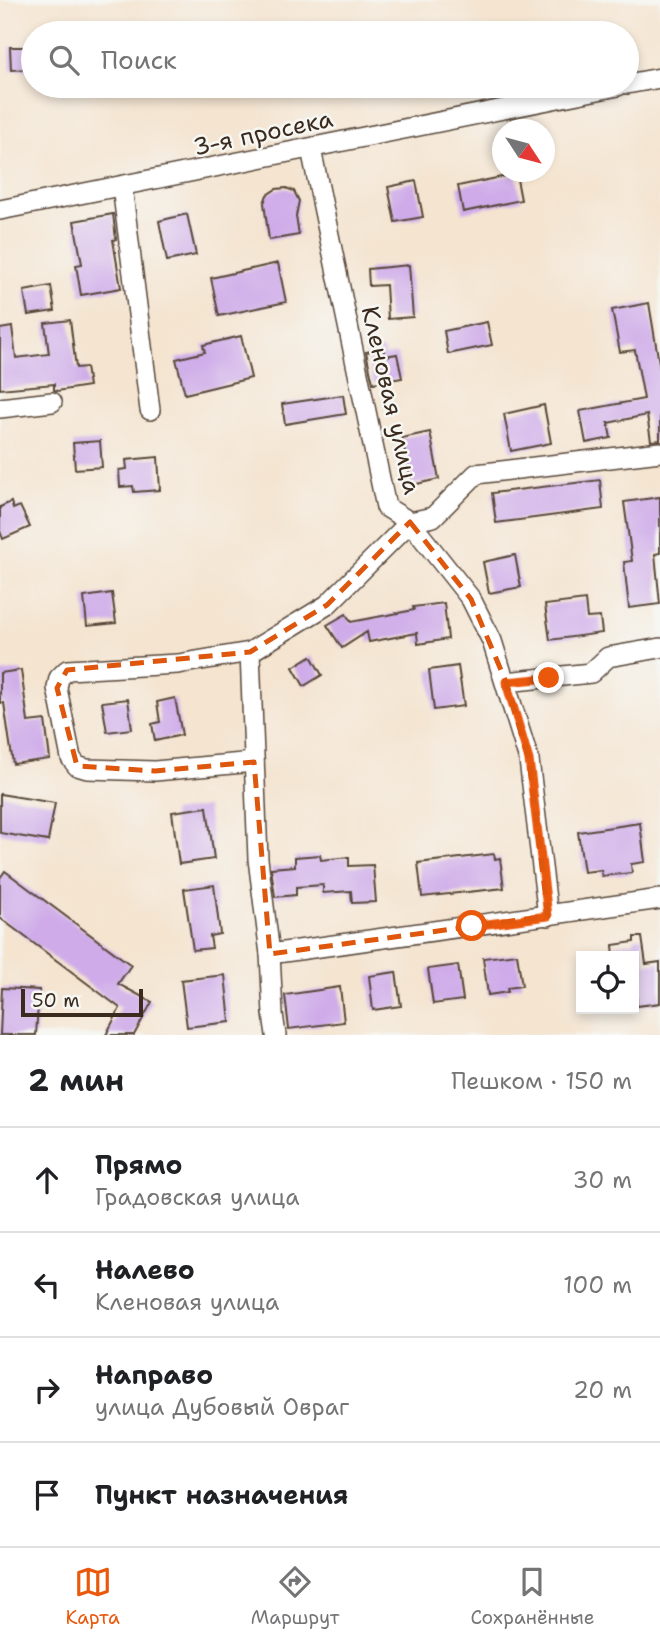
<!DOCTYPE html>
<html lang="ru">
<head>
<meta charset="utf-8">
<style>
  body { margin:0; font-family:"Shantell Sans",sans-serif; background:#f6f6f6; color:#202124 }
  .controls { position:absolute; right:21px; bottom:21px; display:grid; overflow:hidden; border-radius:0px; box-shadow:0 4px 10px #0003 }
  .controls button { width:63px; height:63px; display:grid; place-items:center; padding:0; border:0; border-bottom:2px solid #e0e0e0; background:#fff; color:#202124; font:35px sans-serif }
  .compass { position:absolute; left:492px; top:119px; width:63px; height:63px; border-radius:50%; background:#fff; box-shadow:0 4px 10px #0003; rotate:126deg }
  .scale { position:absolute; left:21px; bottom:18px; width:122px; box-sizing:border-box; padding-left:7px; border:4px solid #3b2a1e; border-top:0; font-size:19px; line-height:24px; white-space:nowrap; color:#3b2a1e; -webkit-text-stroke:5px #f6f6f2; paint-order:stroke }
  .stop { position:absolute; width:21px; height:21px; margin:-16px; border:5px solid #ea580c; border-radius:50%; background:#fff }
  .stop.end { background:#ea580c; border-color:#fff; box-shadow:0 2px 7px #0008 }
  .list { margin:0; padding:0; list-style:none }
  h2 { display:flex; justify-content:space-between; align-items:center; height:91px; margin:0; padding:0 28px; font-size:30px }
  h2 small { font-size:23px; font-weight:400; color:#757577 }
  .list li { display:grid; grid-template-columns:46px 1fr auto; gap:21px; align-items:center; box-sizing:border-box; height:105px; padding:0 28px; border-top:2px solid #e0e0e0 }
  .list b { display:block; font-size:26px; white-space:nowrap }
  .list p { margin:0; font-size:23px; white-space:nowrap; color:#757577 }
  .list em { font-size:23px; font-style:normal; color:#757577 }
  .icon { flex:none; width:38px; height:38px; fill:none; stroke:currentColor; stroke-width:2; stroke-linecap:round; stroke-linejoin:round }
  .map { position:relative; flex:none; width:660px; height:1035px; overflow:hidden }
  .search { position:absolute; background:#fff; box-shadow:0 4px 10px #0003; left:21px; right:21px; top:21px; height:77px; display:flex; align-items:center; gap:18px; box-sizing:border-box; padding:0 24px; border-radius:38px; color:#757577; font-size:26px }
  .sheet { height:511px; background:#fff }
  nav { display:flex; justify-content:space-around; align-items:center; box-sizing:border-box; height:98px; border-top:2px solid #e0e0e0; background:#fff; font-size:19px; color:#757577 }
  nav a { display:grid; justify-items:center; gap:4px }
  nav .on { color:#ea580c }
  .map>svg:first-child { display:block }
</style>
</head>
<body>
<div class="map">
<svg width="660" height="1035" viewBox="0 0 660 1035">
  <rect width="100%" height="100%" fill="#f6f6f2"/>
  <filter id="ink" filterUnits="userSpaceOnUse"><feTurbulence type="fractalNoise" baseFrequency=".0143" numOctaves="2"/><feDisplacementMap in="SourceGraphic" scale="14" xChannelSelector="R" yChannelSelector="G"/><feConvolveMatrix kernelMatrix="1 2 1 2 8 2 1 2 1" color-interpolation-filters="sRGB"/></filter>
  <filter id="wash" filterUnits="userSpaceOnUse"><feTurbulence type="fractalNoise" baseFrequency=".00686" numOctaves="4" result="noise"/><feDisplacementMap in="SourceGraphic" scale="28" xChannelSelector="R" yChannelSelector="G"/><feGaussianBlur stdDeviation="1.57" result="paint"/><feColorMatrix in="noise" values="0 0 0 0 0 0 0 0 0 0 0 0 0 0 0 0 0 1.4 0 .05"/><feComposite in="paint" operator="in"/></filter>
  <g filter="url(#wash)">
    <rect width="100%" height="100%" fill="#f4e4d0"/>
    <g id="blocks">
      <g fill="#cface9">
        <path d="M10,47H33V69L11,70Z"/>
        <path d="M516,174L521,200L463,212L458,186Z"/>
        <path d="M416,181L423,217L395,222L388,187Z"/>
        <path d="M286,188L294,191L299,201L296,216L299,235L269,240L264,203L267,195L276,189Z"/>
        <path d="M113,214L116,239L113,240L121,288L81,295L76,265L82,264L74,221Z"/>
        <path d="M187,214L196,255L167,261L159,221Z"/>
        <path d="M278,263L286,302L219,316L211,278Z"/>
        <path d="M409,265L413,317L388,319L386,285L369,286L368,269Z"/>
        <path d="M51,286L55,311L28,315L24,291Z"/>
        <path d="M649,303L660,369V440L651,441L647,415L608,423L611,438L586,443L580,411L644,399L635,350L620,352L612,310Z"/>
        <path d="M70,320L76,368L86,367L89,386L57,391L54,390V384L0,389V329L12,327L16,358L49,354L45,323Z"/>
        <path d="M487,322L492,345L448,354L444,331Z"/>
        <path d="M241,336L251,378L185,394L176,359L205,352L203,345Z"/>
        <path d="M383,349L385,356L397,354L402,378L373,383L366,352Z"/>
        <path d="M343,395L346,414L285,424L282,404Z"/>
        <path d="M544,405L551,443L511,451L504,414Z"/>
        <path d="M430,432L439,479L412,485L402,438Z"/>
        <path d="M100,441L102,467L75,469L73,443Z"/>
        <path d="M158,457L160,490L134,492L133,486L120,487L119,470L127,469L126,460Z"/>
        <path d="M600,480L603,509L496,523L492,493Z"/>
        <path d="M660,497V553L655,554L660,604L629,608L624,562L632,561L624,502Z"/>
        <path d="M11,502L13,509L20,506L30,527L3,539L0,531V507Z"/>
        <path d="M515,555L521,587L489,593L483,562Z"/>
        <path d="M112,593L116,623L87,626L84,597Z"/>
        <path d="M585,600L587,618L600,617L602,633L550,640L545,605Z"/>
        <path d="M444,603L448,639L418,644L417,633L369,642L367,632L342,648L327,625L346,614L351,622L414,610L413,607Z"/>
        <path d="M311,656L322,675L304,686L293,667Z"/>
        <path d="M458,666L464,706L434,710L429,670Z"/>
        <path d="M21,670L28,722L45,720L50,759L13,764L4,703H0V673Z"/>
        <path d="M175,698L182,735L155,741L152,724L160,722L157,702Z"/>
        <path d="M128,699L132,729L107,732L102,702Z"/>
        <path d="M0,794L55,803L48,841L0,833Z"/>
        <path d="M207,807L214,859L179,864L172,812Z"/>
        <path d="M640,823L645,862L631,864L632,873L602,876L601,870L584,872L578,832Z"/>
        <path d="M494,854L495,859L500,858L504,888L422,897L418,863Z"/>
        <path d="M320,855L321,860L349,857V866L373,865L376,902L352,903L351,891L323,893V885L296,887V895L275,897L271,868L295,866V857Z"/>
        <path d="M5,871L131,965L118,984L152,1002L134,1035H106L120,1008L0,918V878Z"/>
        <path d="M214,885L220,934L210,936L212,948L193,950L184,889Z"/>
        <path d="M634,937H642L646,964L660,962V1003L637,1006L634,956H614L613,945L634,942Z"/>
        <path d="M517,954L522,986L507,988L508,992L488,995L483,958Z"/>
        <path d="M458,965L463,1000L433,1004L428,969Z"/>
        <path d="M396,972L401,1006L373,1010L369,976Z"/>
        <path d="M225,975L230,1022L187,1027L181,980Z"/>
        <path d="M340,987L344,1022L289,1029L285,995Z"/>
        <path d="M2,988L39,990L36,1035H0Z"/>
      </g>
    </g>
  </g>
  <g filter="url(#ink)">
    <use href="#blocks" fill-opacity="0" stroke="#574639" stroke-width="2"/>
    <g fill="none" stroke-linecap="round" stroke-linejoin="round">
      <g stroke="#574639" stroke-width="22">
        <g id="minor">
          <path d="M627,84L660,78"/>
          <path d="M311,149L386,507L410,522L471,599L492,641L529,760L548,916"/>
          <path d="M122,186L150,410"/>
          <path d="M0,210L618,86"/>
          <path d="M0,408L52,402"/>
          <path d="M250,652L258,859L270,954L273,1014L276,1035"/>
          <path d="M506,682L591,673L608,657L660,648"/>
          <path d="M254,762L155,771L87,769L77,766L71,758L57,688L59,678L67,670L178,664L250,652L327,605L410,522L433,517L476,474L660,452"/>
          <path d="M270,954L660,899"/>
        </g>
      </g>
      <use href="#minor" stroke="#fff" stroke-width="19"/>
    </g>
  </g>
  <g fill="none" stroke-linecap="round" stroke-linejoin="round" filter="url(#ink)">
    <path stroke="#ea580c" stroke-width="9" d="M472,926L548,916L529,760L506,682L549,678"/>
  </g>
  <path fill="none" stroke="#df570d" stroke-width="5" stroke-dasharray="14 9" stroke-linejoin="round" d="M410,522L471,599L506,682L529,760L548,916L270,954L254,762L155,771L77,766L57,688L67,670L250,652L327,605Z"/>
  <g text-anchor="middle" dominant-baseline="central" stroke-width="5" stroke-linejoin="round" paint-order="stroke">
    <g font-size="24" fill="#3b2a1e" stroke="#f6f6f2">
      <text transform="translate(263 133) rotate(-12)">3-я просека</text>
      <text transform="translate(391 400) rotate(77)">Кленовая улица</text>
    </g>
  </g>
</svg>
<div class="controls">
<button><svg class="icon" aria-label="locate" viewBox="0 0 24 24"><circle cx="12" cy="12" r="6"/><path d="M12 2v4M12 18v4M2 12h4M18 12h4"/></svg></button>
</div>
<svg class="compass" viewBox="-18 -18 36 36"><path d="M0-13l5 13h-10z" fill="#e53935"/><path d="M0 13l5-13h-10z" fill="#757577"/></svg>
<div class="scale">50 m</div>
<div class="stop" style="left:472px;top:926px"></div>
<div class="stop end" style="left:549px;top:678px"></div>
<div class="search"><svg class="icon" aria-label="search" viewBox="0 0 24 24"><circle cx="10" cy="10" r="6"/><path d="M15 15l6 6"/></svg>Поиск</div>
</div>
<section class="sheet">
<h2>2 мин<small>Пешком · 150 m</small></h2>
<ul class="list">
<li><svg class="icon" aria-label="ahead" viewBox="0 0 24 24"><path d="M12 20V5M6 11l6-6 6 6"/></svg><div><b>Прямо</b><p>Градовская улица</p></div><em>30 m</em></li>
<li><svg class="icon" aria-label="left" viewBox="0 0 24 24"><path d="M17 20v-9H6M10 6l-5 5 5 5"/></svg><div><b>Налево</b><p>Кленовая улица</p></div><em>100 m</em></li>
<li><svg class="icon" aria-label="right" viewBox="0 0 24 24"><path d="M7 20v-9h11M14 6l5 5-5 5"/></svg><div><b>Направо</b><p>улица Дубовый Овраг</p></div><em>20 m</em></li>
<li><svg class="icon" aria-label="arrive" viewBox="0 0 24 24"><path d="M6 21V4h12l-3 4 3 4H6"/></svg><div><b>Пункт назначения</b></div></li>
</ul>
</section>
<nav>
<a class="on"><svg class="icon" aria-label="map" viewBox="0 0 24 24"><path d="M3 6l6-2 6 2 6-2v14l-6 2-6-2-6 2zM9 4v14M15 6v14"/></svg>Карта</a>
<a><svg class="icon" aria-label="directions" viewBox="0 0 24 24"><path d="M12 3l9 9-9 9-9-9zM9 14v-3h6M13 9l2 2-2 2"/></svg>Маршрут</a>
<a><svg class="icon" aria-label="saved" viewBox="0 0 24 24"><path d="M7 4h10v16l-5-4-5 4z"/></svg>Сохранённые</a>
</nav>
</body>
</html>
